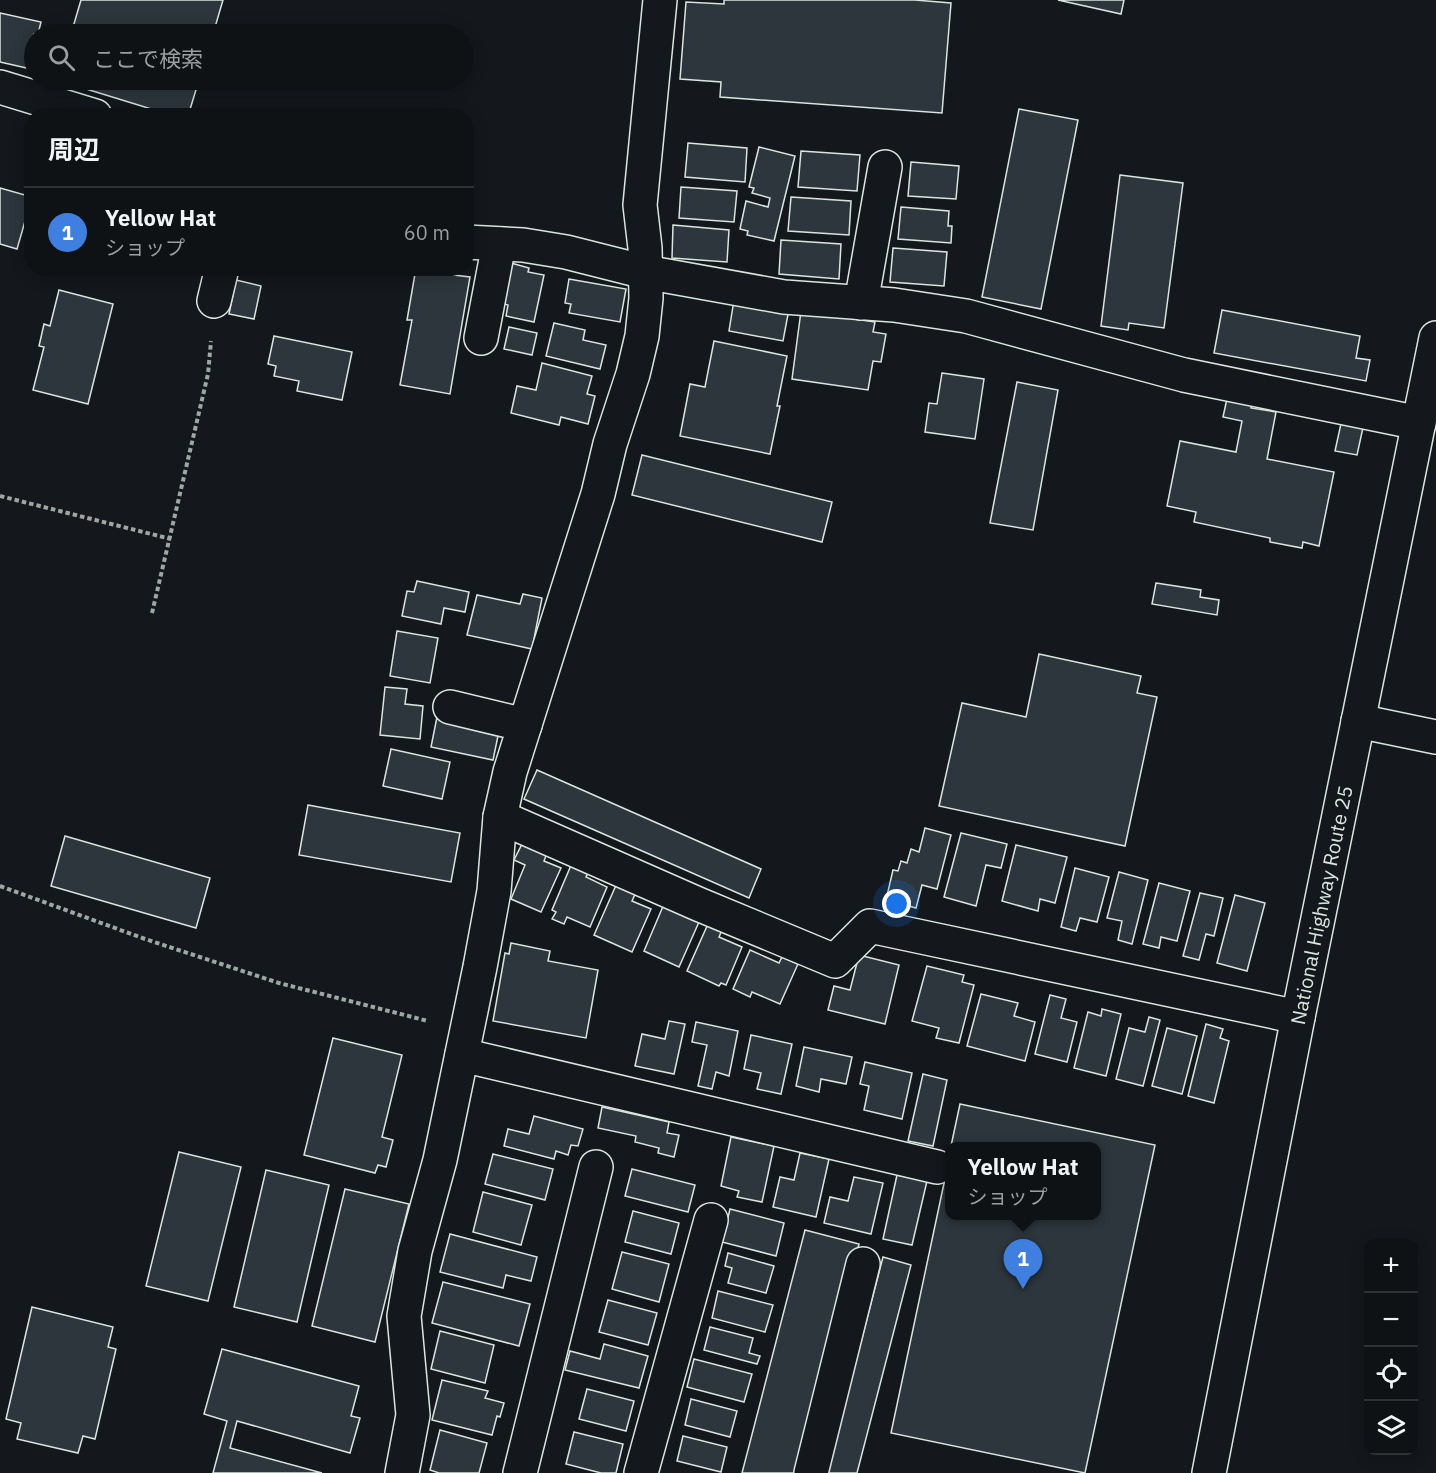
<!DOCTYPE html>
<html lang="ja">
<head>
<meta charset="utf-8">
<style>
  body { margin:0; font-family:"IBM Plex Sans","Noto Sans JP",sans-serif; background:#181b1e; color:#f1f3f6 }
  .controls { position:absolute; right:18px; bottom:18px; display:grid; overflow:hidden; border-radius:12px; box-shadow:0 3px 15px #0003 }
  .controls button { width:54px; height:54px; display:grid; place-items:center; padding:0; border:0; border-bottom:2px solid #2f3234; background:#0f1215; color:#f1f3f6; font:30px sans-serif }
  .you { position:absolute; left:897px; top:904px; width:21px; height:21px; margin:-15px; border:4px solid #fff; border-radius:50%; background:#1a73e8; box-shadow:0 0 0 9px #1a73e833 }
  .badge { display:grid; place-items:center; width:39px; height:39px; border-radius:50%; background:#ffb74d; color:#fff; font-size:20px; font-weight:700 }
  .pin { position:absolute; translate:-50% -50px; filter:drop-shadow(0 2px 3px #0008) }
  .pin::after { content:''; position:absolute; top:32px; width:21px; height:18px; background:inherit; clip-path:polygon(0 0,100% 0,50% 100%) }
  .popup { position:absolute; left:945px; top:1142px; width:156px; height:78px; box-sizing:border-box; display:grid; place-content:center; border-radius:12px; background:#0f1215; filter:drop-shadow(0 2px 4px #0005); font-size:20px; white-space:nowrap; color:#9b9ea0 }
  .popup b { font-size:22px; color:#f1f3f6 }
  .popup::after { content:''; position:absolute; left:50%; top:100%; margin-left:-12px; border:12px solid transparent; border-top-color:#0f1215 }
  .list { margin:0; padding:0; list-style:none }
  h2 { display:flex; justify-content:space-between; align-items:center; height:78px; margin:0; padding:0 24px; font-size:26px }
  h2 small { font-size:20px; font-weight:400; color:#9b9ea0 }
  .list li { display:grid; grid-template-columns:39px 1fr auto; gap:18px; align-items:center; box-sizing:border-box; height:90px; padding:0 24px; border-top:2px solid #2f3234 }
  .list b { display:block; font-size:22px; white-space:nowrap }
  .list p { margin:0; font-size:20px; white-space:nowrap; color:#9b9ea0 }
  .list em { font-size:20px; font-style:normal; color:#9b9ea0 }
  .icon { flex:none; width:33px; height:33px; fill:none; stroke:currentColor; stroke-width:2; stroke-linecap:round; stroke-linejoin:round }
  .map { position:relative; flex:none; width:1436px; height:1473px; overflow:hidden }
  .search { position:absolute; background:#0f1215; box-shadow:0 3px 15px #0003; left:24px; top:24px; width:450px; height:66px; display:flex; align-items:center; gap:15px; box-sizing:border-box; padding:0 21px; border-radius:33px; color:#9b9ea0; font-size:22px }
  .panel { position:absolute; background:#0f1215; box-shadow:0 3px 15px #0003; left:24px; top:108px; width:450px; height:168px; border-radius:24px }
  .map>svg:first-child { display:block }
</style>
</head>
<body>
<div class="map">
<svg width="1436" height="1473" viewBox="0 0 1436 1473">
  <rect width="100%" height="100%" fill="#14181c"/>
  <g fill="#2c363c" stroke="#d8e6dc" stroke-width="1.5">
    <path d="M81,0H223L213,34H71Z"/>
    <path d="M724,0H915L951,3L942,113L720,97L721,82L680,79L686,2L724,4Z"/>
    <path d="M1058,0H1124L1121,14Z"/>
    <path d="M0,13L41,22L38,34H34V52L31,69L0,62Z"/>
    <path d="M57,80H199L188,116H174Z"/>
    <path d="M1019,109L1078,120L1041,309L982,297Z"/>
    <path d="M688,143L747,148L745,182L685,177Z"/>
    <path d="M759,147L795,156L774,241L747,235L748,231L740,229L746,201L768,207L770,198L752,193L754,188L749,187Z"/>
    <path d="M801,151L860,155L857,191L798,187Z"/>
    <path d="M911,162L959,166L956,199L908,196Z"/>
    <path d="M1120,175L1183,183L1164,328L1129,323L1128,330L1101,326Z"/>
    <path d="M681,187L737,191L734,222L679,218Z"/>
    <path d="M0,188L32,197L17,249L0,244Z"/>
    <path d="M791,197L851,201L849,235L788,231Z"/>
    <path d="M901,207L949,211L948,226H952L951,243L898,239Z"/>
    <path d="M673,225L729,230L727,262L672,258Z"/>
    <path d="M781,240L841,244L839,279L779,274Z"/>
    <path d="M893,248L947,252L944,286L890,282Z"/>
    <path d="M511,263L529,268L528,272L544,275L534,322L506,316L508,305L501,303Z"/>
    <path d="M416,268H454V275L470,277L450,394L400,385L412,320H407Z"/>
    <path d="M569,279L626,289L620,322L569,313L571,304L565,303Z"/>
    <path d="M236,280L261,286L254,319L229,314Z"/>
    <path d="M59,290L113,304L88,404L33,390L44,347L39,346L44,324L50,326Z"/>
    <path d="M734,300L789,309L783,341L729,331Z"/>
    <path d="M1222,310L1360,336L1356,358L1370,360L1366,381L1214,353Z"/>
    <path d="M801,311L875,322L873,332L886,334L881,362L873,361L868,390L792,379Z"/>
    <path d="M554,323L585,330L583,340L606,345L600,369L546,356Z"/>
    <path d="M509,327L537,333L532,355L504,349Z"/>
    <path d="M274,336L352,352L342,400L297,391L299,381L274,376L276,366L268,364Z"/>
    <path d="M714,341L787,356L777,406H780L770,454L680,436L690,384L705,387Z"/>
    <path d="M542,363L592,376L587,394L595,396L588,424L561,417L559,425L511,413L517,386L536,390Z"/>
    <path d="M942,373L984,379L975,439L925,432L929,403L937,404Z"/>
    <path d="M1017,382L1058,390L1033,530L990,523Z"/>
    <path d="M1228,394L1253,399L1251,408L1276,412L1267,459L1334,472L1319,546L1303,542L1302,548L1270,542V538L1194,522L1196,512L1167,506L1180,441L1236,452L1242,421L1223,417Z"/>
    <path d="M1342,419L1364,423L1357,455L1335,451Z"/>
    <path d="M642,455L832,502L822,542L632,495Z"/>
    <path d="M417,581L469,592L465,612L444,608L441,624L402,616L407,591L414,592Z"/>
    <path d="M1156,583L1201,590L1200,597L1219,600L1217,615L1152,604Z"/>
    <path d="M523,594L542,598L532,649L467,635L477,595L520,604Z"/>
    <path d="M397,631L438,638L430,683L390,676Z"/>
    <path d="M1039,654L1141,676L1137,693L1157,697L1125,846L939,806L962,703L1026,717Z"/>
    <path d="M385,687L407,689L405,704L423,706L420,739L380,735Z"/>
    <path d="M437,717L499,731L493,760L431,747Z"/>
    <path d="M391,749L450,762L442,799L383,786Z"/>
    <path d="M537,770L761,869L749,898L524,799Z"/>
    <path d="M308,805L460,833L451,882L299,855Z"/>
    <path d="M925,828L951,835L937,889L922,885L916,908L886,900L893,870L898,871L901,861L907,863L911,849L919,852Z"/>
    <path d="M961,833L1007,844L1001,868L986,865L976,906L944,897Z"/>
    <path d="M65,836L210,878L196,928L51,886Z"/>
    <path d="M523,842L547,853L544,861L561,868L541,912L511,899L525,865L514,860Z"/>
    <path d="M1016,845L1067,857L1055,903L1040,899L1038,911L1002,901Z"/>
    <path d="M572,863L589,871L586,877L607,887L590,927L567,917L564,924L552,919L556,912L552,910Z"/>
    <path d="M1075,868L1109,877L1097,922L1080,918L1076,931L1061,927Z"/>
    <path d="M1119,872L1148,880L1132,944L1118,940L1122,921L1107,918Z"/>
    <path d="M617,883L636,892L632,901L651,909L632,952L594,935Z"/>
    <path d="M1159,883L1190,891L1177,941L1161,937L1159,948L1143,944Z"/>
    <path d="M1200,893L1223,898L1214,936L1206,934L1199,960L1183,956Z"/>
    <path d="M1235,895L1265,903L1247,971L1217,963Z"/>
    <path d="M664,904L680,911L679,914L699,922L679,967L644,951Z"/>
    <path d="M708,924L722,930L719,937L742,947L726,985L721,983L719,986L687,971Z"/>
    <path d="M511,943L550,951L548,961L598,970L586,1038L493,1021L505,953L509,954Z"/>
    <path d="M750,950L779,963L782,957L798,964L780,1004L752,992L750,997L733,989Z"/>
    <path d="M859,955L899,965L885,1024L828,1010L834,986L850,990Z"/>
    <path d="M927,966L964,975L962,982L974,985L959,1043L936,1038L939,1028L912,1021Z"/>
    <path d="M981,994L1018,1003L1014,1016L1035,1022L1025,1061L967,1046Z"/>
    <path d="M1050,995L1066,999L1061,1018L1077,1022L1067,1062L1035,1054Z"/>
    <path d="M1102,1009L1121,1014L1106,1076L1074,1068L1088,1012L1101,1016Z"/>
    <path d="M1149,1017L1160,1020L1143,1086L1116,1079L1129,1028L1145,1032Z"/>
    <path d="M669,1021L685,1024L674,1074L635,1066L642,1034L665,1039Z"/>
    <path d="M696,1022L738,1031L729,1076L716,1072L712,1089L698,1086L707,1045L692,1042Z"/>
    <path d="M1206,1024L1223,1029L1220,1038L1229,1041L1214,1103L1188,1096Z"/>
    <path d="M1167,1028L1197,1036L1182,1094L1152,1086Z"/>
    <path d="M751,1035L792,1044L781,1094L757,1089L761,1073L744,1069Z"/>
    <path d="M333,1038L402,1055L382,1137L393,1140L386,1167L378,1165L375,1173L304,1155Z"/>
    <path d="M804,1047L852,1057L846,1084L821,1079L819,1092L796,1086Z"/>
    <path d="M865,1062L912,1073L902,1119L864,1110L869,1086L860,1084Z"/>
    <path d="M923,1074L947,1080L933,1146L908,1141Z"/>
    <path d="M960,1104L1155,1145L1085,1473L891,1433L950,1155V1216H1096V1146H951Z"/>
    <path d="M602,1107L669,1122L667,1133L679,1135L674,1157L658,1153L659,1148L635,1142L636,1136L598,1128Z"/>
    <path d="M534,1116L583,1129L578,1146L571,1145L568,1155L556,1151L554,1159L504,1146L508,1129L529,1134Z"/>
    <path d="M731,1137L774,1146L762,1202L737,1197L739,1191L721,1186Z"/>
    <path d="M179,1152L241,1167L208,1301L146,1286Z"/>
    <path d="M800,1153L829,1159L816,1217L773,1207L780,1177L794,1180Z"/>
    <path d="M493,1154L553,1169L545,1200L485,1184Z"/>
    <path d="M632,1169L695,1185L688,1212L625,1196Z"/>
    <path d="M266,1170L329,1185L297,1322L234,1307Z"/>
    <path d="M897,1175L927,1181L912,1245L883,1239Z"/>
    <path d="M854,1177L883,1183L871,1234L824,1223L830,1197L848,1201Z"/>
    <path d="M345,1189L409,1204L375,1342L312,1326Z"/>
    <path d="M483,1192L532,1205L521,1245L473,1232Z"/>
    <path d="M730,1209L784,1223L776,1256L722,1242Z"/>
    <path d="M633,1211L679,1223L671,1254L625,1242Z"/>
    <path d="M805,1230L859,1244L800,1473H742Z"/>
    <path d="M450,1234L537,1257L531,1281L506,1275L503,1288L440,1272Z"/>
    <path d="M622,1252L669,1264L659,1302L612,1289Z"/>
    <path d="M728,1253L774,1266L766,1293L728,1283L732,1268L725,1266Z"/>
    <path d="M883,1257L911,1265L857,1473H827Z"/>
    <path d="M443,1282L530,1304L519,1346L432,1323Z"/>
    <path d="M718,1291L773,1305L765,1332L712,1318Z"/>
    <path d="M608,1300L657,1313L648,1345L599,1332Z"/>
    <path d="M32,1307L113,1327L108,1347L116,1349L95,1439L83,1436L78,1453L17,1439L21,1423L6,1419Z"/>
    <path d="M710,1327L753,1338L749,1353L760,1356L757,1364L704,1350Z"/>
    <path d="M440,1331L494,1345L485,1383L431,1369Z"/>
    <path d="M604,1344L648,1356L639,1388L565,1370L570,1351L600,1359Z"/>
    <path d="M222,1349L359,1386L351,1416L360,1418L350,1453L237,1421L230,1448L322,1473H213L227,1421L204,1414Z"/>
    <path d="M694,1359L752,1374L744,1402L687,1387Z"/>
    <path d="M442,1380L488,1391L485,1398L504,1403L500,1417L497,1416L492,1435L432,1420Z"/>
    <path d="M587,1389L634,1401L626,1431L579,1419Z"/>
    <path d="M691,1399L737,1411L730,1437L685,1425Z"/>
    <path d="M440,1430L487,1443L479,1473H439L430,1470Z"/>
    <path d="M574,1432L623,1444L616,1473H601L566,1464Z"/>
    <path d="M683,1436L727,1447L721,1472L677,1461Z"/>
  </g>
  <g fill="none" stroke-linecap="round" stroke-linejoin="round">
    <g stroke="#d8e6dc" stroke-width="36">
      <g id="minor">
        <path d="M0,87L95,116"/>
        <path d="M466,242L523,245L566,252L645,272L784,297L894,305L966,316L1184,375L1419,423"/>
        <path d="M214,301L222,268"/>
        <path d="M861,303L885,167"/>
        <path d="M481,338L499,244"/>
        <path d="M450,707L525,725"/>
        <path d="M1358,721L1436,737"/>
        <path d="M500,817L698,904L835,961L870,926L1298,1017"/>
        <path d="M462,1055L937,1167"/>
        <path d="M402,1473L413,1415L404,1316L415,1251L440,1160L480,967L494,891L500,817L510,772L598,494L610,444L633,374L642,336L646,298L645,248L640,205L660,0"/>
        <path d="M520,1473L596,1167"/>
        <path d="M641,1473L711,1220"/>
        <path d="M811,1473L863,1264"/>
      </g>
    </g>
    <g stroke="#d8e6dc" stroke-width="36">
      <g id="trunk">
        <path id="s1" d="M1209,1473L1298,1017L1436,338"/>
      </g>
    </g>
    <g stroke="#9da8a2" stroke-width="4" stroke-dasharray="4.5 3" stroke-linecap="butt">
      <path d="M0,496L171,539"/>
      <path d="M152,613L208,374L211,341"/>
      <path d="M0,886L145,939L279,983L428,1021"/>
    </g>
    <use href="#minor" stroke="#14181c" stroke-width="33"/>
    <use href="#trunk" stroke="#14181c" stroke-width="33"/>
  </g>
  <g text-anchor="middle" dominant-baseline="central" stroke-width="4.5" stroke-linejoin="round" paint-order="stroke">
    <g font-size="20" fill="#d8e6dc" stroke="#14181c">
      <text stroke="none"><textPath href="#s1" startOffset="579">National Highway Route 25</textPath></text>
    </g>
  </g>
</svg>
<div class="controls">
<button>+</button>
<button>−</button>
<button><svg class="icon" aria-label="locate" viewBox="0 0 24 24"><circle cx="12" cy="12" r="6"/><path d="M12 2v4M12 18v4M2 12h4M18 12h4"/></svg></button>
<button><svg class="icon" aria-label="layers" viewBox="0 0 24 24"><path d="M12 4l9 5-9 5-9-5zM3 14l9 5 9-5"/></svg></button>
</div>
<div class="you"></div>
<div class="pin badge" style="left:1023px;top:1289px;background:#3f7fe0">1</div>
<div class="popup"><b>Yellow Hat</b>ショップ</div>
<div class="search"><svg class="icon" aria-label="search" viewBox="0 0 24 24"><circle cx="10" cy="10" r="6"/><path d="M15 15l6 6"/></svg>ここで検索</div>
<section class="panel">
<h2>周辺<small></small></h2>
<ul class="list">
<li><span class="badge" style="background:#3f7fe0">1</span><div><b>Yellow Hat</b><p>ショップ</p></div><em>60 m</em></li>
</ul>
</section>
</div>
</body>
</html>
